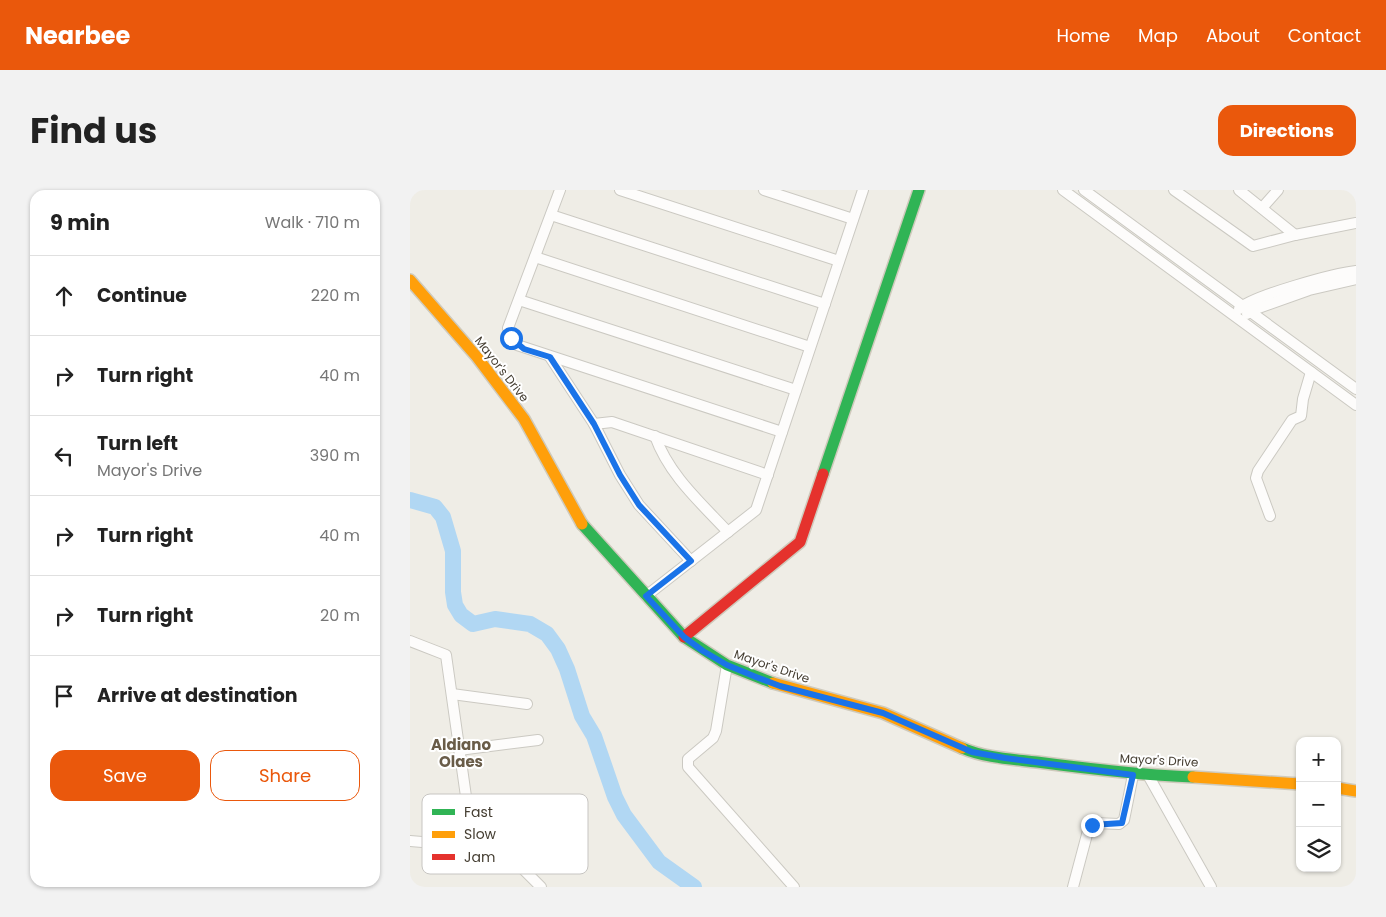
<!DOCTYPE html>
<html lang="en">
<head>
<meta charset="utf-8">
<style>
  body { margin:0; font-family:Poppins,sans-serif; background:#f2f2f2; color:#222 }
  .controls { position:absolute; right:15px; bottom:15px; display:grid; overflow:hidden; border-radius:10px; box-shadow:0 1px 4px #0004 }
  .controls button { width:45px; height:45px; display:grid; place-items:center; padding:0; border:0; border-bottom:1px solid #e0e0e0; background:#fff; color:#222; font:25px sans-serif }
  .stop { position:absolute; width:15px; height:15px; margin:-11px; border:4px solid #1a73e8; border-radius:50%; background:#fff }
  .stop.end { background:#1a73e8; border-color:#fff; box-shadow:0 1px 5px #0008 }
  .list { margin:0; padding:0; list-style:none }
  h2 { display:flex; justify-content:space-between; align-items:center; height:65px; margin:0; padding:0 20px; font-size:21px }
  h2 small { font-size:16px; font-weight:400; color:#767676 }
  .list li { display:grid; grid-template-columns:32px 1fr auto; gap:15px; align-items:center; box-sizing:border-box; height:80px; padding:0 20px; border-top:1px solid #e0e0e0 }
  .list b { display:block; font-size:19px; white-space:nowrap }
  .list p { margin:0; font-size:16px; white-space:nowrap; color:#767676 }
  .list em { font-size:16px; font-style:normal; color:#767676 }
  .actions { display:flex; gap:10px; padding:15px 20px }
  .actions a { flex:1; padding:11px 0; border:1px solid #ea580c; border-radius:15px; text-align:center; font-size:18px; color:#ea580c }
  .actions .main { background:#ea580c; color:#fff }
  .icon { flex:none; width:28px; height:28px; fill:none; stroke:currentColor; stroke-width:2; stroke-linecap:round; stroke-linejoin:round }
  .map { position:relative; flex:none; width:946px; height:697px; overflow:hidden; border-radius:15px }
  header { display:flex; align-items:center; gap:30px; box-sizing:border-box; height:70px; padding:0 25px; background:#ea580c; color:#fff }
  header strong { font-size:24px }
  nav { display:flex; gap:28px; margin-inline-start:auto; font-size:18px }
  .intro { display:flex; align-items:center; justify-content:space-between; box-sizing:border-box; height:120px; padding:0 30px }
  h1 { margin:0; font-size:35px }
  .button { padding:12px 22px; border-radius:15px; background:#ea580c; color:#fff; font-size:18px; font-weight:700 }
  main { display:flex; gap:30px; padding:0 30px }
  aside { flex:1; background:#fff; border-radius:15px; box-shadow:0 1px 4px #0004 }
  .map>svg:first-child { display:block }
</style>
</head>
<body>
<header>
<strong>Nearbee</strong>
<nav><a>Home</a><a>Map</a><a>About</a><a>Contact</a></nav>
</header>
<div class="intro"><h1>Find us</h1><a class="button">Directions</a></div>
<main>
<aside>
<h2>9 min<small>Walk · 710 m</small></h2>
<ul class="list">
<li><svg class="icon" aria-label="ahead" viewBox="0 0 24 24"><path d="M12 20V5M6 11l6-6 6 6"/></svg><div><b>Continue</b></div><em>220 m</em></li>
<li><svg class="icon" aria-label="right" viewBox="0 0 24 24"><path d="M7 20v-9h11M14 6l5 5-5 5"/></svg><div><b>Turn right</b></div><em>40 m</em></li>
<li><svg class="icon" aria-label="left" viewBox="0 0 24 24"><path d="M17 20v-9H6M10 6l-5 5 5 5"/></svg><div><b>Turn left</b><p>Mayor's Drive</p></div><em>390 m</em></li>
<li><svg class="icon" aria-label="right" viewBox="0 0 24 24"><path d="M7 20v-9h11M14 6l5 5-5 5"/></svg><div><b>Turn right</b></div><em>40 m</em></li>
<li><svg class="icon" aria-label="right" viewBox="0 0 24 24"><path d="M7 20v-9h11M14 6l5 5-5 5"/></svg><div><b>Turn right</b></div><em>20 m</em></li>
<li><svg class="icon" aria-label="arrive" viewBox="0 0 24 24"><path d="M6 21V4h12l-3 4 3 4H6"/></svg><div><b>Arrive at destination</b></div></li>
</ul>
<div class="actions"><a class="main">Save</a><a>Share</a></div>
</aside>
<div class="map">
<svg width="946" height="697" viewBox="0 0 946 697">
  <rect width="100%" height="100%" fill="#efede6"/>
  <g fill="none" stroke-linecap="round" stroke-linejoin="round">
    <path stroke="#b1d7f3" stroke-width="16" d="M0,310L25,317L33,327L43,361V402L45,415L51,425L63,434L85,429L120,434L137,444L148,459L157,479L172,526L184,546L205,607L214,625L249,672L284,697"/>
    <g stroke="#cbc9c2" stroke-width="12">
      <g id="street">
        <path d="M150,0L98,138L101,148L107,155L372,242"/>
        <path d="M210,0L429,71"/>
        <path d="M354,0L443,29"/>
        <path d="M653,0L946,215"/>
        <path d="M674,0L946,199"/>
        <path d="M764,0L843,56L885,45L946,33"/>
        <path d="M829,0L885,45"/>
        <path d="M852,18L868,0"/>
        <path d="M141,25L415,114"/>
        <path d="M125,67L400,157"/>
        <path d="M109,110L386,200"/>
        <path d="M829,119C841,106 926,83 946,81"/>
        <path d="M837,124L840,121L899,100L946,89"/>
        <path d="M140,167L184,234L210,285L229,315L281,371"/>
        <path d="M184,234L202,232L358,285"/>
        <path d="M245,246C259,285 290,312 318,342"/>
        <path d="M860,326L846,288L848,281L882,230L891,226L893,209L901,182"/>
        <path d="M236,406L346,320L453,0"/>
        <path d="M0,451L36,465L63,656"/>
        <path d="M317,475L306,541L303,548L278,569V577L384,697"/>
        <path d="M42,504L117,514"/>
        <path d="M49,560L128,550"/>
        <path d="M738,585L801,697"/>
        <path d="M0,651L72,657L105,671L131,697"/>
        <path d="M663,697L679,637L685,633L709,634L714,630L723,585"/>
      </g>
    </g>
    <g stroke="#cfcabc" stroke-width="14">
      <g id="fast">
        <path d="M413,284L509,0"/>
        <path d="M172,334L274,447L317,475L363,493"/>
        <path d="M552,558C575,568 602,569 627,572C680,579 729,585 783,587"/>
      </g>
    </g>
    <g stroke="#cfcabc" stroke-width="14">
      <g id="slow">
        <path d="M0,90L67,167L114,229L172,334"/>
        <path d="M363,493L473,523L552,558"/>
        <path d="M783,587L890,594"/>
        <path d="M927,598L946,601"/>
      </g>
    </g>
    <g stroke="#cfcabc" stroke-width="14">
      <path id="jam" d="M274,447L390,352L413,284"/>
    </g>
    <use href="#street" stroke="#fdfcfb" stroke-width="10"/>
    <use href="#fast" stroke="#30b455" stroke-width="11"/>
    <use href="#slow" stroke="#ff9f0a" stroke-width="11"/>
    <use href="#jam" stroke="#e5322d" stroke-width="11"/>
  </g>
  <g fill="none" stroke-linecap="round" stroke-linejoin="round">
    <path stroke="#1a73e8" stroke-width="6" d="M101,148L114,159L140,167L184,234L210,285L229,315L281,371L236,406L274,447L293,461L317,475L346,487L370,496L473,523L562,562L595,568L723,585L712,633L682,635"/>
  </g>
  <g text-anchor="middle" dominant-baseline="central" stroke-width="4" stroke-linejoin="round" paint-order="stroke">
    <g font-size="12" fill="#453e32" stroke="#fff">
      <text transform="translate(92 179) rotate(52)">Mayor's Drive</text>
      <text transform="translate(362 476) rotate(19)">Mayor's Drive</text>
      <text transform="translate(749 570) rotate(3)">Mayor's Drive</text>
    </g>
    <g font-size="15" font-weight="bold" fill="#695c48" stroke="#fff">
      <text x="51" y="554">Aldiano<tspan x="51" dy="17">Olaes</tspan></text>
    </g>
  </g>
  <rect x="12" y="604" width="166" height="80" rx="8" fill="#fff" stroke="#c7c5c2" stroke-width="1"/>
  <rect x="22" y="619" width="23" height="6" fill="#30b455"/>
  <rect x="22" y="641" width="23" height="7" fill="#ff9f0a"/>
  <rect x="22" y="664" width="23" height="6" fill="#e5322d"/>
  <g font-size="14" fill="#453e32">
    <text x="54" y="627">Fast</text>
    <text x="54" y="649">Slow</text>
    <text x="54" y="672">Jam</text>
  </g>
</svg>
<div class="controls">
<button>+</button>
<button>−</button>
<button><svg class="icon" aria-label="layers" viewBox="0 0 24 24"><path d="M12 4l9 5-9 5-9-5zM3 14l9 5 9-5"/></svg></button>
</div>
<div class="stop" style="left:101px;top:148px"></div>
<div class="stop end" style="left:682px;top:635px"></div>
</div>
</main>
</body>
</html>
